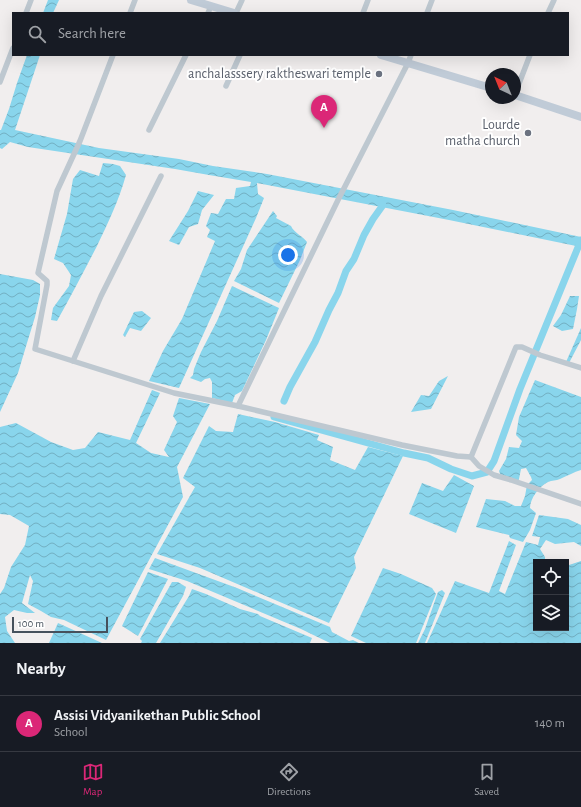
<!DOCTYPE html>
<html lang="en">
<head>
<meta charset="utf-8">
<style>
  body { margin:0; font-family:"Alegreya Sans",sans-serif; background:#242831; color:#f1f3f6 }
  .controls { position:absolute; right:12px; bottom:12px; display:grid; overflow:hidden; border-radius:0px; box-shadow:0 4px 16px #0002 }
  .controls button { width:36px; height:36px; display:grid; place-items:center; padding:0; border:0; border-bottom:1px solid #363941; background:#171b24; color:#f1f3f6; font:20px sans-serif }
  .compass { position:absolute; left:485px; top:68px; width:36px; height:36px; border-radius:50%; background:#171b24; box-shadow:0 4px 16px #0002; rotate:317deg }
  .scale { position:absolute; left:12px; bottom:10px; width:96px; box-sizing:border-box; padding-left:4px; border:2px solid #46515c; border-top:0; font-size:11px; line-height:14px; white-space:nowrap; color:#46515c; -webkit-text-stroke:3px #fff; paint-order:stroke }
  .you { position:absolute; left:288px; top:255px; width:14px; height:14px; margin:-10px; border:3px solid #fff; border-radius:50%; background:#1a73e8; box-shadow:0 0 0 6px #1a73e833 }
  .badge { display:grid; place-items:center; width:26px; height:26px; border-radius:50%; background:#db2777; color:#fff; font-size:13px; font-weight:700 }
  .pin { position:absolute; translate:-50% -33px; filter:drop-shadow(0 1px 2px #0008) }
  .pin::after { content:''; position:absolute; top:21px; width:14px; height:12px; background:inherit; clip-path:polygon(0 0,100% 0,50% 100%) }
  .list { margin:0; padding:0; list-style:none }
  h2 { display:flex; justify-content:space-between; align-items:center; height:52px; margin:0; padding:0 16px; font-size:17px }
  h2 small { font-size:13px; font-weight:400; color:#9ea1a6 }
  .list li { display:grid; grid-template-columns:26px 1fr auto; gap:12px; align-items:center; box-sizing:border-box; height:56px; padding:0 16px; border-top:1px solid #363941 }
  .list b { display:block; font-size:15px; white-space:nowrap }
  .list p { margin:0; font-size:13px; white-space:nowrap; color:#9ea1a6 }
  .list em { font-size:13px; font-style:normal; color:#9ea1a6 }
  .icon { flex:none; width:22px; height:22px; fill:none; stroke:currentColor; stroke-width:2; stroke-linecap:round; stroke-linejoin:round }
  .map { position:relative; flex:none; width:581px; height:643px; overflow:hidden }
  .search { position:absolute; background:#171b24; box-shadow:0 4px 16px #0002; left:12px; right:12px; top:12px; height:44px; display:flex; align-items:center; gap:10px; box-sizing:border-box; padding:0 14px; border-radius:0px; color:#9ea1a6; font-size:15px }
  .sheet { height:108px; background:#171b24 }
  nav { display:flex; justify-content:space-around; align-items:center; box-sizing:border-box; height:56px; border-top:1px solid #363941; background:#171b24; font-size:11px; color:#9ea1a6 }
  nav a { display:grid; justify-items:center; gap:2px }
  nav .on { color:#db2777 }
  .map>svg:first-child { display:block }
</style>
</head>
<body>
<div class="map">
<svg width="581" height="643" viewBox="0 0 581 643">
  <defs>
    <pattern id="water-waves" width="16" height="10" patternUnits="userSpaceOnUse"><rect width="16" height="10" fill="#89d5ec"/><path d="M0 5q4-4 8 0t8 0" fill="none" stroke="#72afc2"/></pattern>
  </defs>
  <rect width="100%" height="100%" fill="#f1eeee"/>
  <g fill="url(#water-waves)">
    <path d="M48,0H59L53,13H43Z"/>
    <path d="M27,55H40L15,130L99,148L179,159L213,166L267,174L453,210L581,237V247L449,220L257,183L258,194L264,198L256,218L179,388L149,381L163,351L182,319L215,241L207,237L210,230L206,226L211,213L218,214L226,199H234L236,188L250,186L251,182L209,175L175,169L28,147L10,142L2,149L0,148V130H1L9,109L17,83Z"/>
    <path d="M103,163L113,164L120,166L126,175C119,200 108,223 97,246C84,271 71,296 57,321L51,320L53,308L69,286L71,275L63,263L54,259L67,214L73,179L80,170L99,176Z"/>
    <path d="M198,191L214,195L202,210L198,224L189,227L179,245L169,241L188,211Z"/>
    <path d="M273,211L277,216L276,218L291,226C294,233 303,236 307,242L300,260L279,303L234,281L241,269L247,250Z"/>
    <path d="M0,274L33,280L40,284V295L35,317L27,343L18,373L0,412Z"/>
    <path d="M232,286L279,308L266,340L242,391L235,395L232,403L212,398V382L210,378L205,379L201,382L190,378L193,375L194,369L201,352L217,321Z"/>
    <path d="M570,296H579L577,309L573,329L562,331L553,326L561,315Z"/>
    <path d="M142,311L151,318L141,331L130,328L125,337L123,335L134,312Z"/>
    <path d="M581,328V340L569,363L566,362Z"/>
    <path d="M448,376L431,409L411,412L421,395L429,396L439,381Z"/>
    <path d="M535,380L581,397V470C574,472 567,476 560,479C556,481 552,480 548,482C539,486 530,499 530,508L536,513L530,530L523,542L510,538L509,535L476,527L486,499L505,501L515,506H521L525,496L527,485L532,480L531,477L526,468L521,469L518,484L501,476L499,471L506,459L509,447L519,448L522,441L516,435L519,417Z"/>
    <path d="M152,390L160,393L136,443L151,453L169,457L164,450L177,422L173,416L179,398L210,404L177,467L183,497L106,640L64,620L51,617L41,611L28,604L33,581L30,575L22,603L35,613H27L14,610L5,617L7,631L15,643H0V594L4,588L11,567L25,545L29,526L10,515L0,514V427L16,423L51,442L73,450L85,448L98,432L130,440Z"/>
    <path d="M238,414L275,422L319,435L317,440L333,447L330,460L355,470L368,447L403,456L354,557L356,568L329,623L200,568L157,554L195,487L183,478L209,426L216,431L233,432Z"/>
    <path d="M454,475L474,486L456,533L409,514L422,483L443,491Z"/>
    <path d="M539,515L568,519L581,525V546L574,542L555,544L546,540L540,549L545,557V562H536V588L533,599H536V628H566V566L581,561V643H427L455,581L489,593L509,541L516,545L499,591L505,594L526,542L538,545L540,537L532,536Z"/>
    <path d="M155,558L237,588L330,627L332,632L349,641L353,640L359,643H330L301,629L187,581L149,569Z"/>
    <path d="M383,568L401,574L432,588L436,594L416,643H366L351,636Z"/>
    <path d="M148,572L168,579L138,636L122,626Z"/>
    <path d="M172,582H178L186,587L183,596L156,643H141L142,641L140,639Z"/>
    <path d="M192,589L206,594L240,609L258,614L260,616L312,638L310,643H160L189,596Z"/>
    <path d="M442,590L445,593L425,643H418L425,629L438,592Z"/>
    <path d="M58,623L102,643H49Z"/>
  </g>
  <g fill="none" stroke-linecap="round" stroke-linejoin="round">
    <g stroke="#89d5ec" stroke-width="7">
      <path d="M284,401L290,387L315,342L329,310L338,293L346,271L354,259L364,235L373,219L383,205L381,200"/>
      <path d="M274,417L404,453L428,458L451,469L472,476L487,472L494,461L520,389L581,240"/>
    </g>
    <g stroke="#bec8d0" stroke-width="5.5">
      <path d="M26,13L31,0"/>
      <path d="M130,13L135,0"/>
      <path d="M208,13L211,6"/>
      <path d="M236,13L242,0"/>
      <path d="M363,13L368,0"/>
      <path d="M427,13L432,0"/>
      <path d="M548,13L554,0"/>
      <path d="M113,55L80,141L57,191L38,273L47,281V285L35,349L174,393L238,406"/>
      <path d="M411,55L408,63L338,200L238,406L402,445L457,456L471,457L516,347H522L540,355L581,368"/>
      <path d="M0,82L13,48"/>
      <path d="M226,86L240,55"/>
      <path d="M515,94L530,55"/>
      <path d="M149,130L186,55"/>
      <path d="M73,361L101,296L161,176"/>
      <path d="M471,457L479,466L494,475L511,480L581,504"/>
    </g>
    <g stroke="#c0cbd7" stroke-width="8">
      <path d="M191,0L234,13"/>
      <path d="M381,55L491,88"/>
      <path d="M515,95L581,117"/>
    </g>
  </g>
  <g fill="#6b7280" stroke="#fff" stroke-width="1.5">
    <circle cx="379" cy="74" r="4"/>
    <circle cx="528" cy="133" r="4"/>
  </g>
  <g text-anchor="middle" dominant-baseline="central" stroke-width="4" stroke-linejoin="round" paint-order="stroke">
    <g font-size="14" fill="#5b616d" stroke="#fff" text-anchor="end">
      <text x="371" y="74">anchalasssery raktheswari temple</text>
      <text x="520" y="125">Lourde<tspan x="520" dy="16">matha church</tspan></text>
    </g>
  </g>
</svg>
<div class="controls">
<button><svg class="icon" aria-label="locate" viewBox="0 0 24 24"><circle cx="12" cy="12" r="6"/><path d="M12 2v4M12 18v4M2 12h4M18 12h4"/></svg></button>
<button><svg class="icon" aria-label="layers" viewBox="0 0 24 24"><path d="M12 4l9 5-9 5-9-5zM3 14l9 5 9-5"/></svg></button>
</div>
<svg class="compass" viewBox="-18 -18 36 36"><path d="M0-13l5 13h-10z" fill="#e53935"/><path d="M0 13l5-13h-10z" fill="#9ea1a6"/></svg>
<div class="scale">100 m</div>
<div class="you"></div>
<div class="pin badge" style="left:324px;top:128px">A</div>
<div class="search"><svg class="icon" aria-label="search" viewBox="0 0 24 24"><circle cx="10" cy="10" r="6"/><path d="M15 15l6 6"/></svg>Search here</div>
</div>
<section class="sheet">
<h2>Nearby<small></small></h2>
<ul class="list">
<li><span class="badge">A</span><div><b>Assisi Vidyanikethan Public School</b><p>School</p></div><em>140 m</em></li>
</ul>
</section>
<nav>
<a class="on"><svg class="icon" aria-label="map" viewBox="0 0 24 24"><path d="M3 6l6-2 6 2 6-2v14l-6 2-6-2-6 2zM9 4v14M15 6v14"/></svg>Map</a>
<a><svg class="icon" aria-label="directions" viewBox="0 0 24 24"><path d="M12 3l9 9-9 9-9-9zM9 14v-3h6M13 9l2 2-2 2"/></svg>Directions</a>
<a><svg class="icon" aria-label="saved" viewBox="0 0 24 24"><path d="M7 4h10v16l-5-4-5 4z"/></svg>Saved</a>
</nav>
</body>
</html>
